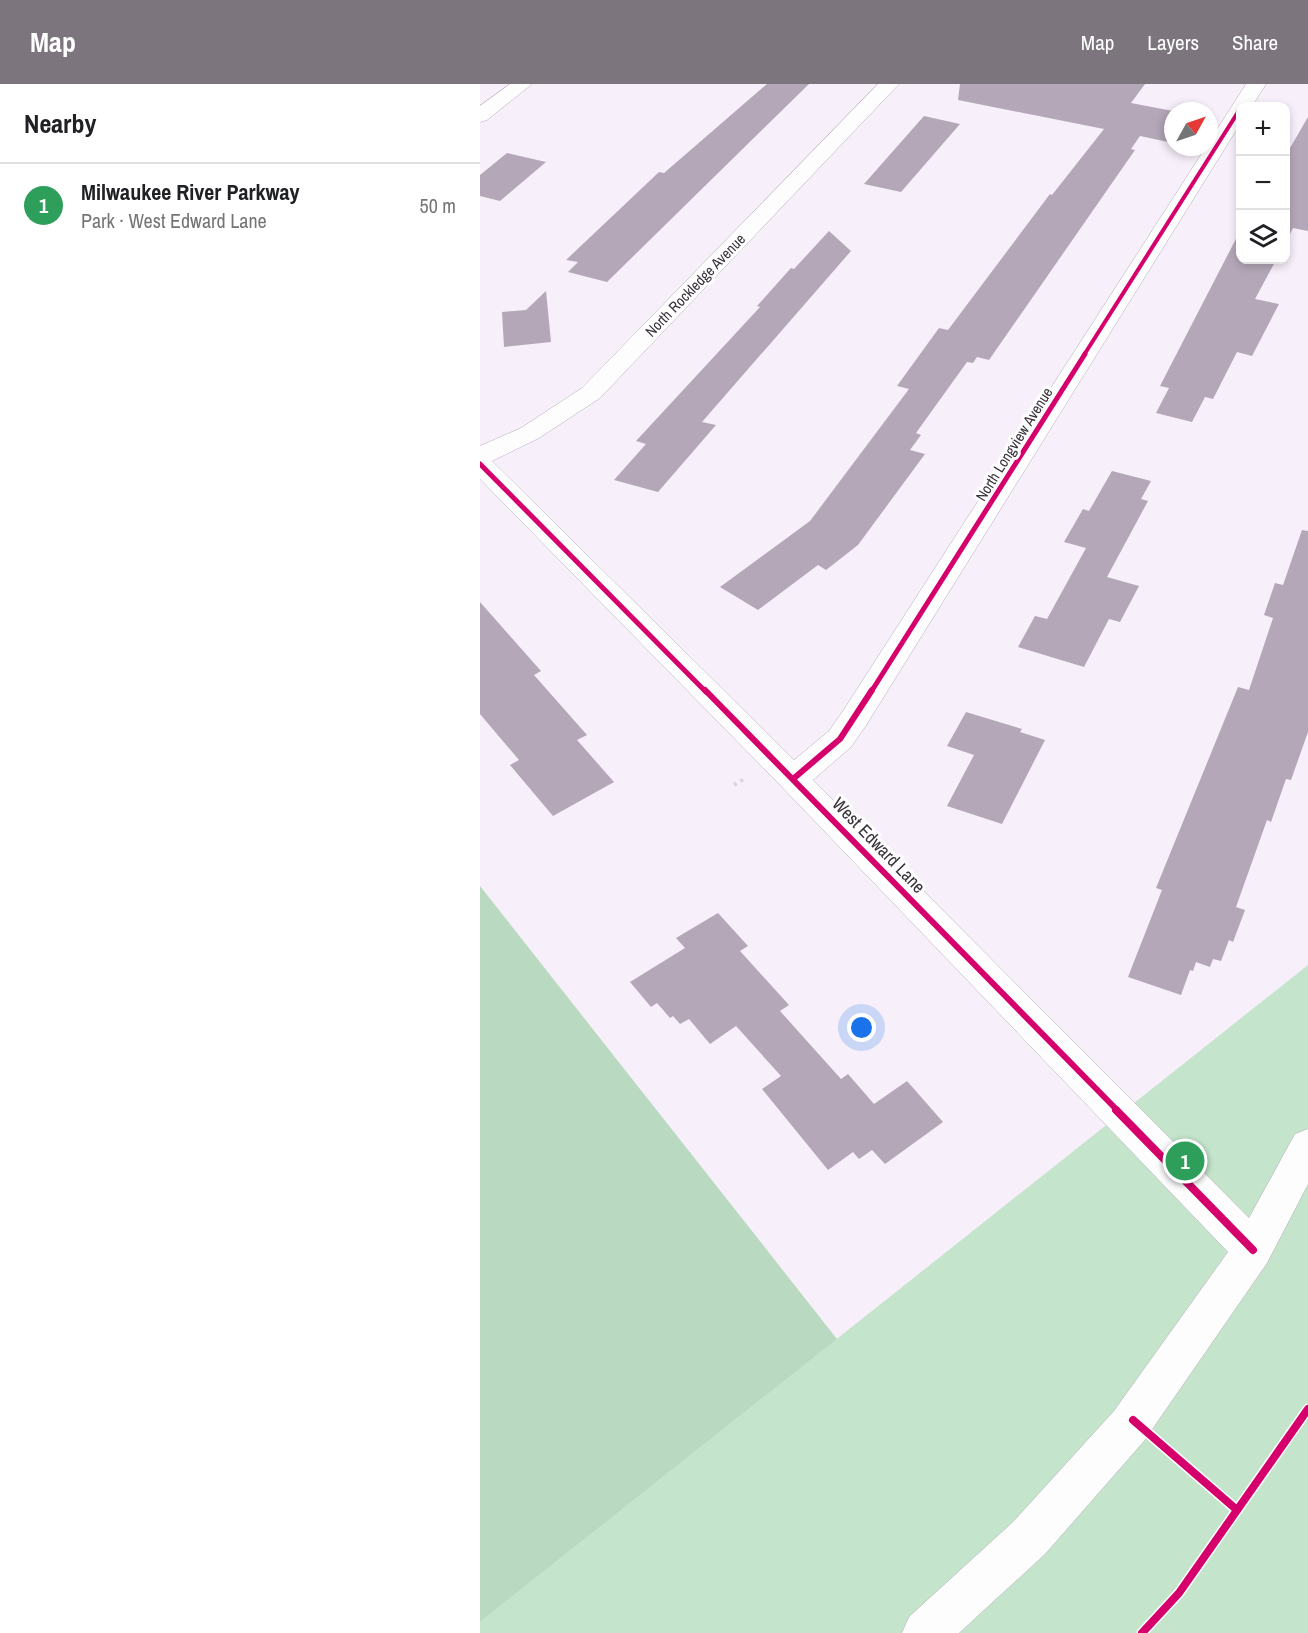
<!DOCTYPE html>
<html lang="en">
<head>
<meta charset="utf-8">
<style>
  body { margin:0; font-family:"Archivo Narrow",sans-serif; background:#f2f2f2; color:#202124 }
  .controls { position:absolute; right:18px; top:18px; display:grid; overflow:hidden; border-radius:12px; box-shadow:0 3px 9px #0003 }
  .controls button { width:54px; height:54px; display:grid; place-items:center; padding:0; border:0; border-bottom:2px solid #e0e0e0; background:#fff; color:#202124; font:30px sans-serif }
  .compass { position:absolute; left:684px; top:18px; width:54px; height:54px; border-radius:50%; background:#fff; box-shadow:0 3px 9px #0003; rotate:50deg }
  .you { position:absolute; left:382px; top:944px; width:21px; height:21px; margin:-15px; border:4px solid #fff; border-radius:50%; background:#1a73e8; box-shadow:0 0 0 9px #1a73e833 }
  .badge { display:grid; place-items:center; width:39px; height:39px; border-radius:50%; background:#7c757e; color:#fff; font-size:20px; font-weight:700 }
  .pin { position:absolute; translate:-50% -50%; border:3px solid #fff; box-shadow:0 2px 6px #0006 }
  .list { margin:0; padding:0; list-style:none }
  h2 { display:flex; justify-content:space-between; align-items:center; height:78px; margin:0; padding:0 24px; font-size:26px }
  h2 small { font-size:20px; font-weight:400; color:#757577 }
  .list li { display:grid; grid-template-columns:39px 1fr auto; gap:18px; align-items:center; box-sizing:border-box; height:84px; padding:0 24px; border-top:2px solid #e0e0e0 }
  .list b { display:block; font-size:22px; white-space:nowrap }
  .list p { margin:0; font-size:20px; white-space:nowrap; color:#757577 }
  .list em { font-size:20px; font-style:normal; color:#757577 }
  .icon { flex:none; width:33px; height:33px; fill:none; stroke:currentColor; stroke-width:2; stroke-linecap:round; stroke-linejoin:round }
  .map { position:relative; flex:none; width:828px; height:1549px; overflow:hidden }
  header { display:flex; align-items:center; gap:36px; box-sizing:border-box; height:84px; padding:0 30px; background:#7c757e; color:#fff }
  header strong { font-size:28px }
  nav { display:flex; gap:33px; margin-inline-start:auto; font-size:21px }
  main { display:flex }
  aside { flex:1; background:#fff }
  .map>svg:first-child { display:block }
</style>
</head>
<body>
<header>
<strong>Map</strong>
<nav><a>Map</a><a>Layers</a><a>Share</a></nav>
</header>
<main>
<aside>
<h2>Nearby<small></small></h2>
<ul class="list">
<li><span class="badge" style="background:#2e9e5b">1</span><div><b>Milwaukee River Parkway</b><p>Park · West Edward Lane</p></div><em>50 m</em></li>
</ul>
</aside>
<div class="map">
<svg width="828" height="1549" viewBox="0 0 828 1549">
  <rect width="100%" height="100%" fill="#f7effa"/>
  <path fill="#c4e4cb" d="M828,881V1549H0V1538Z"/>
  <path fill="#b9dac0" d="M0,802L357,1255L0,1538Z"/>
  <g fill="#b4a8b8">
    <path d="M287,0H329L127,198L88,188L98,178L86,176L179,88L184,89Z"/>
    <path d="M480,0H665L651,19L693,27V59L660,52L651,65L655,66L509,276L497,273L493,279L487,278L436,349L441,351L430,366L445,370L378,461L346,486L338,481L278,526L240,503L330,437L429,305L417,302L459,244L468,246L570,110L572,111L624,45L478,16Z"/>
    <path d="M444,32L480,40L421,108L384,100Z"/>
    <path d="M828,33V147L813,144L806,158V71Z"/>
    <path d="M27,69L66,78L20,117L0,112V91Z"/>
    <path d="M349,147L371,167L222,338L236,341L178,408L134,396L166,360L156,357L280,223L277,222L311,184L314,185Z"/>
    <path d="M760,147V176H796L775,215L799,220L772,272L757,268L733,315L725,313L712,338L676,329L689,304L680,302Z"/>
    <path d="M66,207L71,258L24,263L22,228L46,226Z"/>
    <path d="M632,387L671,397L661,415L668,417L627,493L659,502L640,538L629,535L604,583L538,563L555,532L567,535L606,464L584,458L603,425L609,427Z"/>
    <path d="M822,446L828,447V648L811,696L806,695L791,738L787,736L756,823L765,826L753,858L749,856L741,877L733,875L730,883L716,878L713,887L710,886L701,911L648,893L682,806L676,804L758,603L769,606L793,534L784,531L795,499L803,501Z"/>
    <path d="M0,518L61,587L54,591L107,651L97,656L134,698L73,732L30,681L39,676L0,630Z"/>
    <path d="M486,628L542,645L540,648L565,656L522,740L467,722L494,671L467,662Z"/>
    <path d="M238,829L268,862L260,867L309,921L300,927L361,995L368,990L394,1020L427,997L463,1038L405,1080L392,1066L379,1075L373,1068L348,1086L282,1005L301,992L256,942L230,960L209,935L200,940L193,932L190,934L177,919L171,923L150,898L205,864L196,854Z"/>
  </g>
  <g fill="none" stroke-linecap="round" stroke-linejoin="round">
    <g stroke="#b3acb6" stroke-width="1">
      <g id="street">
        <path d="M30,0H52L7,36L0,38V22Z"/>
        <path d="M398,0H419L120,314L59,354L12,377L314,676L349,647L363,627L726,63H729V58L766,0H786L772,22H760V40L385,643L371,663L333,696L769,1134L815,1050L828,1045V1100L787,1179L664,1357L565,1470L479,1549H422L429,1533L533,1438L634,1327L748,1168L302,703L0,395V362L41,344L102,304Z"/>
      </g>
    </g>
    <path stroke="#d8d6d9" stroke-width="4" stroke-dasharray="3 4.5" stroke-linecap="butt" d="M254,701L264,695"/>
    <use href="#street" fill="#fefdfe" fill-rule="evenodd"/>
    <g stroke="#fefefe" stroke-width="6">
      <path id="cycleway-far3" d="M604,271L760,25"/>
    </g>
    <g stroke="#fefefe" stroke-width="8">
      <g id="cycleway-far2">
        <path d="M0,380L226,608"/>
        <path d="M391,608L605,270"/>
      </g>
    </g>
    <g stroke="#fefefe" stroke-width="10">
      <g id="cycleway-far1">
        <path d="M225,606L638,1027"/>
        <path d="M313,695L360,655L392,606"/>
      </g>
    </g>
    <g stroke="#fefefe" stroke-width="11">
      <g id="cycleway">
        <path d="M636,1026L773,1166"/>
        <path d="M653,1336L757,1426"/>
        <path d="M662,1549L699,1509L828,1325"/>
      </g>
    </g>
    <use href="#cycleway-far3" stroke="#d6006c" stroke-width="4"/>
    <use href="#cycleway-far2" stroke="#d6006c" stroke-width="5"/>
    <use href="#cycleway-far1" stroke="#d6006c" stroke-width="6"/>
    <use href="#cycleway" stroke="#d6006c" stroke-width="8"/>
  </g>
  <g text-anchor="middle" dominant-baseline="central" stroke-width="6" stroke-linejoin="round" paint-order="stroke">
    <g font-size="15" fill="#39333c" stroke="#fefefe">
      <text transform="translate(215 201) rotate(-46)">North Rockledge Avenue</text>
      <text transform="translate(534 360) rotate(-58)">North Longview Avenue</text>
    </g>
    <g font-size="18" fill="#39333c" stroke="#fefefe">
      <text transform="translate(399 761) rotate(46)">West Edward Lane</text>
    </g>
  </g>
</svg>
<div class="controls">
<button>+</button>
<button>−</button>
<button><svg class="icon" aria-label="layers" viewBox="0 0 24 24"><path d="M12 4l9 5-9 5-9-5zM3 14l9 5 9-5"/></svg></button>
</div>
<svg class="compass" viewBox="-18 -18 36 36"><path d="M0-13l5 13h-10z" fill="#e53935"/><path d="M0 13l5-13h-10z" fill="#757577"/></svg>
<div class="you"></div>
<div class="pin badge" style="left:705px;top:1077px;background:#2e9e5b">1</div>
</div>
</main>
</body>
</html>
